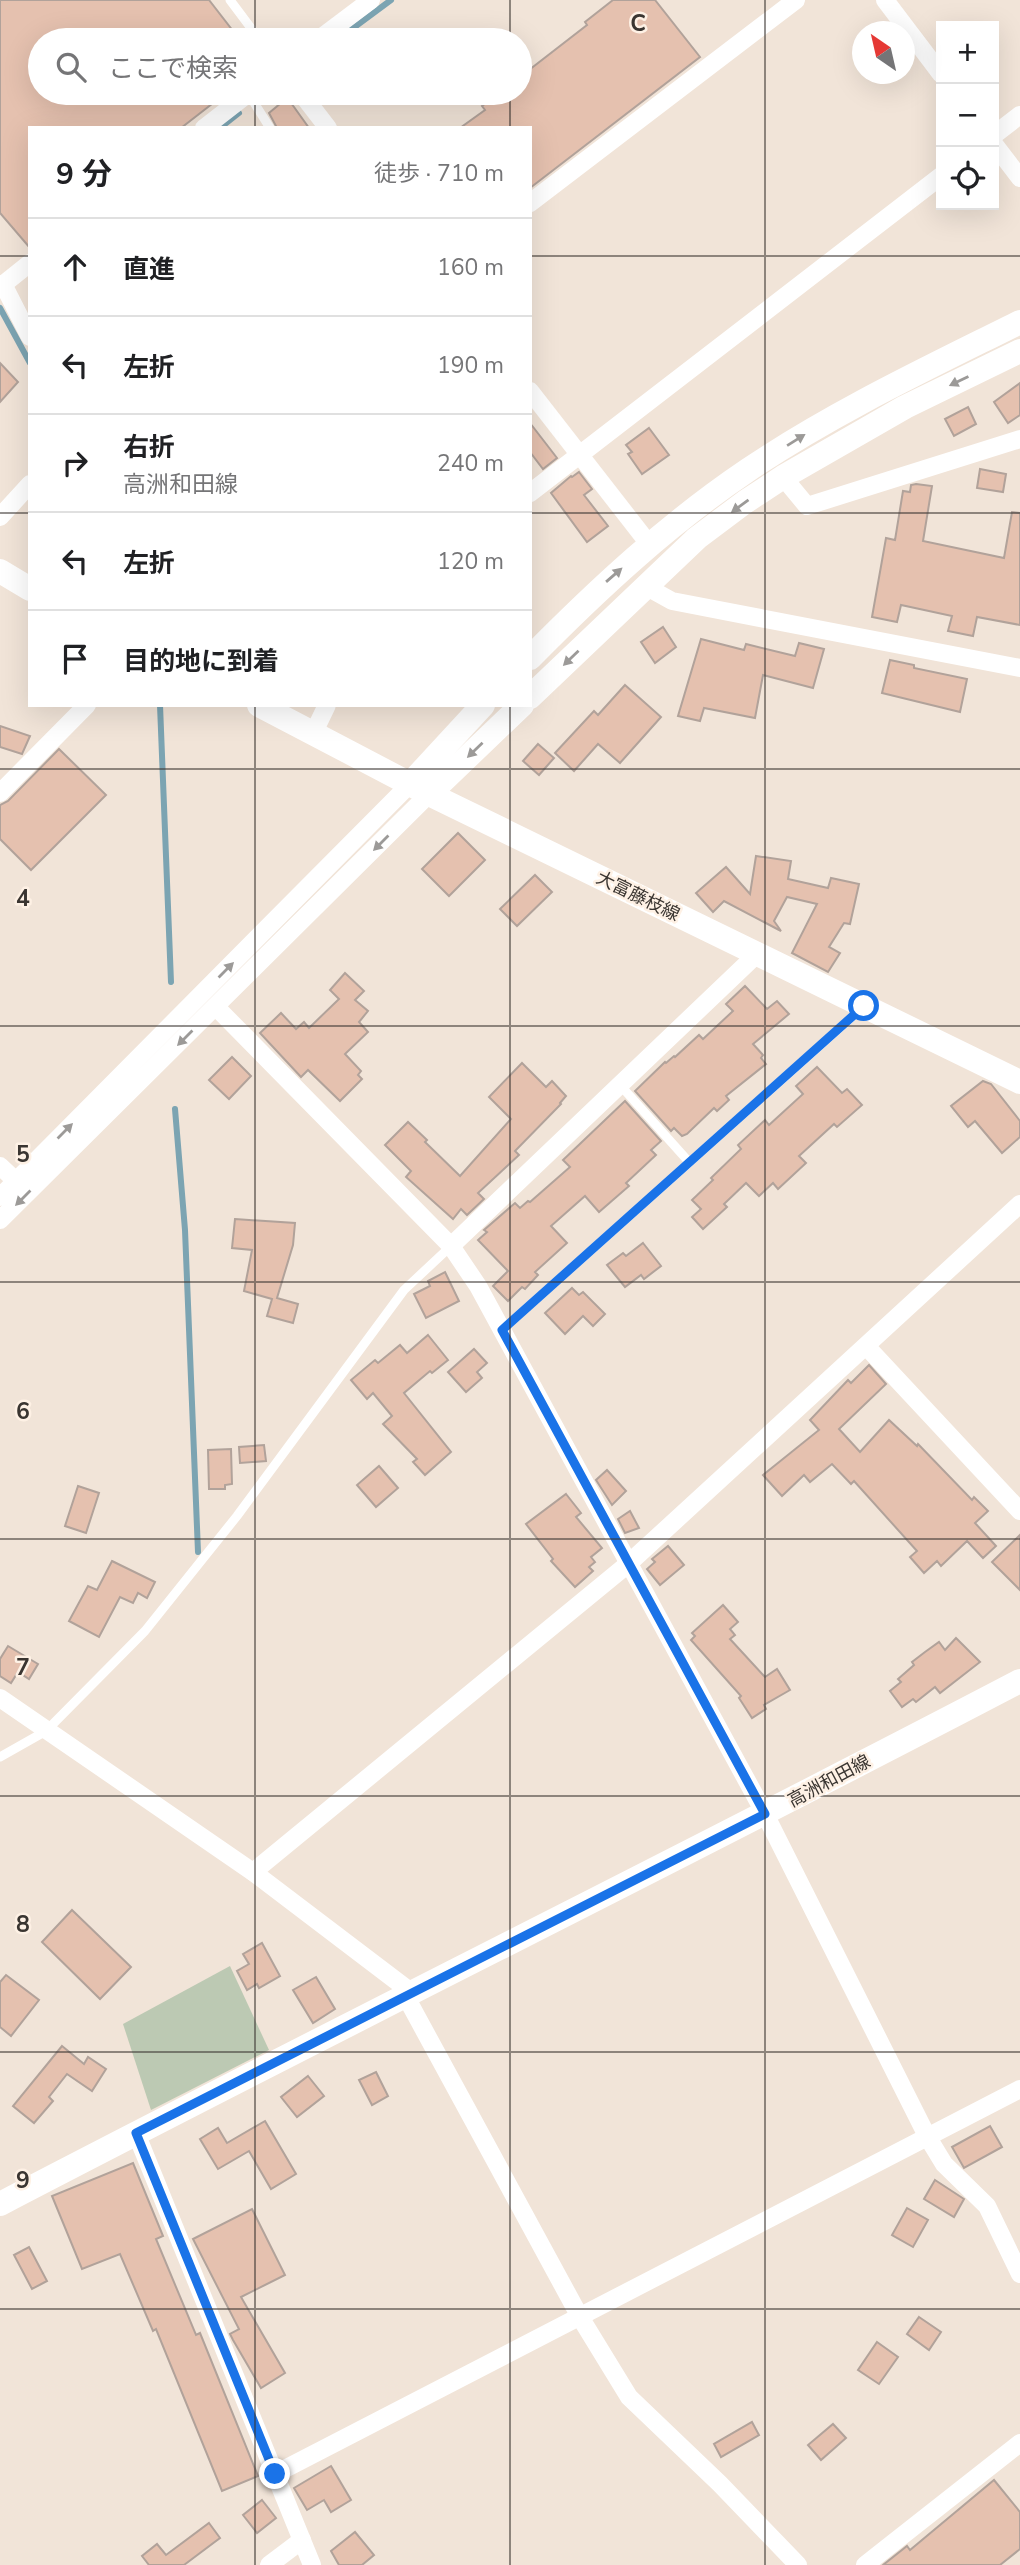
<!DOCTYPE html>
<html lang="ja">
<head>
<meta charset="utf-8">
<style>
  body { margin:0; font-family:"Nunito Sans","Noto Sans JP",sans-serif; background:#f6f6f6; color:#202124 }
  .controls { position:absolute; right:21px; top:21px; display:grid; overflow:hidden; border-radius:0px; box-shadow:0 7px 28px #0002 }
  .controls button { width:63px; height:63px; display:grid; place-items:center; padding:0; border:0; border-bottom:2px solid #e0e0e0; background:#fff; color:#202124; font:35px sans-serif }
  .compass { position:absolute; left:852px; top:21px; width:63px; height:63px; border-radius:50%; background:#fff; box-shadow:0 7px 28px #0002; rotate:326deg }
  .stop { position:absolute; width:21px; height:21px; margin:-16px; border:5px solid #1a73e8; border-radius:50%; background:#fff }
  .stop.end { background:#1a73e8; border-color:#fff; box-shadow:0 2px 7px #0008 }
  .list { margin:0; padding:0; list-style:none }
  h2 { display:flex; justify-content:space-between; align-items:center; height:91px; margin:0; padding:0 28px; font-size:30px }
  h2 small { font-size:23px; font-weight:400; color:#757577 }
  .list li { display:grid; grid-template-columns:46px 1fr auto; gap:21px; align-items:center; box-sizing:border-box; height:98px; padding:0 28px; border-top:2px solid #e0e0e0 }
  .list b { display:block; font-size:26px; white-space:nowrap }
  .list p { margin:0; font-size:23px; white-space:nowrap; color:#757577 }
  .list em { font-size:23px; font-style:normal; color:#757577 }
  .icon { flex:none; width:38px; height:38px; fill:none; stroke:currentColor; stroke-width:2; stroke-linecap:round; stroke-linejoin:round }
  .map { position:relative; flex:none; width:1020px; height:2565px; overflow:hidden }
  .search { position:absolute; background:#fff; box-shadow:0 7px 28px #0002; left:28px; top:28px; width:504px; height:77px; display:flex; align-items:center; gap:18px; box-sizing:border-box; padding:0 24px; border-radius:38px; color:#757577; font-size:26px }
  .panel { position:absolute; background:#fff; box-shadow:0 7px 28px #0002; left:28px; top:126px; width:504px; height:581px; border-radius:0px }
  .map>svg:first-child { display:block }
</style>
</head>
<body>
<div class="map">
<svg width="1020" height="2565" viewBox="0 0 1020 2565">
  <rect width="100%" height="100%" fill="#f1e4d8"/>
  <path fill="#bcc9b3" d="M230,1966L269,2050L151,2110L123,2024Z"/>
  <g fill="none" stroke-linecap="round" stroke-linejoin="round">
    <g stroke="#7ca4b2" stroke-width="6">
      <path d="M337,40L391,0"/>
      <path d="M262,95L266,93"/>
      <path d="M220,128L239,113"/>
      <path d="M0,308L30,363"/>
      <path d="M160,705L171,982"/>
      <path d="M175,1109L185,1230L198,1552"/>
    </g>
  </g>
  <g fill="#e5c1af" stroke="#b1a29a" stroke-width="2">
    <path d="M0,0H209L240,40H40V93H226L181,128H30V248L0,213Z"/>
    <path d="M613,0H655L700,57L530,188V128H460L485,110L482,106L500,93H520V77L587,25L585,22Z"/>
    <path d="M287,98L294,107L309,128H277L269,113Z"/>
    <path d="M0,363L18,382L0,402Z"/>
    <path d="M1020,383V415L1008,423L994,402Z"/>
    <path d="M968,407L976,424L954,436L945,419Z"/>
    <path d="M530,423L557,458L543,469L530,452Z"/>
    <path d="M649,428L669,455L642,474L628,454L632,452L626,445Z"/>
    <path d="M980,469L1006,474L1003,492L977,488Z"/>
    <path d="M579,472L592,489L584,495L608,526L587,542L551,493L571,476L572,477Z"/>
    <path d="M916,484L932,486L923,541L1004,558L1012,512L1020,513V625L977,617L973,636L948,631L952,616L901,605L897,622L872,617L886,538L895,540L903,491L910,492L911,485Z"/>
    <path d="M663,627L676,647L655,663L641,642Z"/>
    <path d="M701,639L744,650L746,644L795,656L799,643L824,649L813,688L763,675L755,718L704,708L700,721L678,716Z"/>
    <path d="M890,660L914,665V668L967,679L960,712L882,693Z"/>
    <path d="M625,685L661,717L620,763L598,744L574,771L555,753L594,711L598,715Z"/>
    <path d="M0,726L30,736L22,754L0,747Z"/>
    <path d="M538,744L554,758L539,775L523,761Z"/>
    <path d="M59,749L106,795L31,870L0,839V805L8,801Z"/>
    <path d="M458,833L485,860L449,896L422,869Z"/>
    <path d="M756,856L791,861L788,879L828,888L831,878L859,884L850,924L844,923L829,947L840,953L828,972L792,953L817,904L787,897L774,921L781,931L724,901L713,912L696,893L726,867L750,894Z"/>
    <path d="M535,875L552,892L517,926L500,909Z"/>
    <path d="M345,973L364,991L355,1000L368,1011L359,1022L368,1032L345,1054L361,1071L358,1075L362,1079L340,1101L308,1070L301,1077L260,1033L281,1013L296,1029L304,1022L309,1028L339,999L330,990Z"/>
    <path d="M745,986L767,1009L777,1001L789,1014L753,1044L763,1055L761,1058L766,1064L726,1096L729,1100L717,1111L714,1108L687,1134L682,1136L674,1128L671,1131L635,1091L665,1062L666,1063L674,1056L675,1057L699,1035L703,1039L733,1011L726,1004Z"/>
    <path d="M232,1057L251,1076L229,1099L209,1080Z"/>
    <path d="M522,1063L546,1087L552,1081L566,1096L560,1103L561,1104L515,1151L519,1155L478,1193L484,1199L467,1215L461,1209L453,1219L406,1177L411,1171L385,1145L408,1122L427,1140L425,1142L460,1176L511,1119L489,1097Z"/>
    <path d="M817,1067L842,1093L847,1089L862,1105L837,1127L834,1124L799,1156L806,1163L778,1189L773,1183L759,1196L746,1183L724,1204L727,1207L703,1229L692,1217L701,1209L692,1200L713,1180L711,1178L741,1149L738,1145L765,1120L769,1125L803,1094L796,1086Z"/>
    <path d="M983,1081L991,1084L1020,1121V1137L1002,1153L975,1121L968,1127L951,1106Z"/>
    <path d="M625,1101L661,1141L651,1150L656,1155L626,1183L629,1186L599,1212L585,1196L551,1226L567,1243L535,1272L538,1275L525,1289L522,1287L508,1301L493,1286L508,1271L478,1240L487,1232L484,1230L515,1203L520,1208L528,1201L530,1202L570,1167L563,1160Z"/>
    <path d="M235,1219L295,1223L293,1245L277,1298L298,1304L293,1323L267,1316L272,1299L244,1291L252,1250L232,1248Z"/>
    <path d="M643,1243L661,1266L644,1279L641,1275L625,1287L607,1265L623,1253L626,1256Z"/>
    <path d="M445,1272L459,1301L426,1318L414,1294L430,1286L428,1281Z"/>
    <path d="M572,1288L579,1295L583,1292L605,1314L593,1326L583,1316L565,1334L545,1313Z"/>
    <path d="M428,1335L448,1360L432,1373L430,1371L404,1393L451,1452L425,1475L413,1462L417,1459L383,1424L392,1416L373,1393L367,1399L351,1380L375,1360L378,1363L400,1345L407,1353Z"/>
    <path d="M474,1349L487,1363L477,1372L482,1378L466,1392L448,1372Z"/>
    <path d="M869,1365L886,1384L839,1429L860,1452L889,1420L917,1446L918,1444L972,1500L974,1497L988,1511L975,1523L996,1546L983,1558L967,1541L941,1566L937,1561L924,1573L910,1557L917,1551L854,1481L851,1484L832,1464L810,1482L804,1475L782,1496L763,1475L819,1430L810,1420L848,1380L851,1383Z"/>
    <path d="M264,1445L266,1461L240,1463L239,1447Z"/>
    <path d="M231,1449L232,1484L225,1485V1489H209L208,1450Z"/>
    <path d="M379,1466L398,1488L376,1507L357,1485Z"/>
    <path d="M607,1470L626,1491L612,1505L596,1480Z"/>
    <path d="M78,1486L99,1493L86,1533L65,1526Z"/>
    <path d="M566,1494L581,1513L576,1517L602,1548L591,1557L595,1562L589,1567L593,1571L575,1587L551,1561L553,1559L526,1524Z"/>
    <path d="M630,1511L639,1528L625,1533L618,1519Z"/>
    <path d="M1020,1535V1590L992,1562Z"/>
    <path d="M668,1546L684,1565L660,1585L647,1569L655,1562L652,1559Z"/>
    <path d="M112,1561L155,1582L147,1598L138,1593L133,1603L120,1597L99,1637L69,1621L88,1586L97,1590Z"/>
    <path d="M723,1605L738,1622L730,1629L735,1635L730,1639L765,1677L777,1669L790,1690L764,1705L766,1709L752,1718L739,1698L741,1696L691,1640L695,1636L692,1633Z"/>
    <path d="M956,1638L980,1662L940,1693L935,1687L916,1702L913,1699L902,1707L890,1691L901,1682L898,1679L914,1665L912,1662L925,1652L939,1642L945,1650Z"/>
    <path d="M8,1646L38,1664L29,1679L18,1672L11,1683L0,1676V1659Z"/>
    <path d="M72,1910L131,1967L100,1999L42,1942Z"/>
    <path d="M262,1943L280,1976L259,1988L257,1984L247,1990L237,1971L249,1964L243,1954Z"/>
    <path d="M6,1975L39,2000L11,2036L0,2027V1982Z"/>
    <path d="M316,1977L335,2009L313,2023L293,1990Z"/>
    <path d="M62,2046L84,2064L88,2057L106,2069L92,2091L67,2074L49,2097L53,2101L34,2123L13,2106Z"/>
    <path d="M376,2072L388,2096L372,2105L359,2080Z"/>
    <path d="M308,2076L324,2096L297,2117L281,2097Z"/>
    <path d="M265,2121L296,2174L271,2189L249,2151L218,2169L200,2139L218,2128L227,2143Z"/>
    <path d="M990,2126L1002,2147L964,2168L952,2147Z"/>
    <path d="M133,2163L163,2236L156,2239L196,2335L200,2333L258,2476L222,2491L156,2329L153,2331L120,2254L82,2269L52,2196Z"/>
    <path d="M935,2180L964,2199L954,2217L924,2199Z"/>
    <path d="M907,2208L928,2220L913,2247L892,2235Z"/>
    <path d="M252,2209L285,2275L241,2297L285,2373L261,2388L233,2340L230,2334L239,2329L193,2239Z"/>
    <path d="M29,2247L47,2281L32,2289L14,2255Z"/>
    <path d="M919,2317L941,2332L929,2350L907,2334Z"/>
    <path d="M877,2342L898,2357L879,2384L858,2370Z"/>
    <path d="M752,2422L759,2435L721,2457L714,2444Z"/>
    <path d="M833,2424L846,2438L821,2460L808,2445Z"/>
    <path d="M331,2466L351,2500L331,2512L324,2500L307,2510L294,2488Z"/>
    <path d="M994,2480L1020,2512V2549L1000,2565H883L907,2546L910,2550Z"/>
    <path d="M262,2500L276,2518L257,2533L243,2515Z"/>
    <path d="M209,2523L220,2538L184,2565H149L142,2556L157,2544L166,2555Z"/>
    <path d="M355,2532L374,2555L362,2565H339L331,2551Z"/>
  </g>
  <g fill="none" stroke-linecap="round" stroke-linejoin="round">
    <g stroke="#fff" stroke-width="9">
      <path d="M230,0L260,40"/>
      <path d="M248,93L270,128"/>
      <path d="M621,1086L689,1162"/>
      <path d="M502,1330L861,1009"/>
      <path d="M0,1757L46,1731L145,1631L237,1516L404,1290L451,1246"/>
    </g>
    <g stroke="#fff" stroke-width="18">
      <path d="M885,0L941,74"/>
      <path d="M318,40L371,0"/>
      <path d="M301,93L328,128"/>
      <path d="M204,128L249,93"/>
      <path d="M994,135L1020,115"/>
      <path d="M994,144L1020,178"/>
      <path d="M530,203L796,0"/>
      <path d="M3,284L30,337"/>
      <path d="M0,287L30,263"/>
      <path d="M530,391L649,544"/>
      <path d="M783,477L807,506L1020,439"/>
      <path d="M530,493L941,176"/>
      <path d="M0,517L30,484"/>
      <path d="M645,586L672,601L1020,668"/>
      <path d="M314,732L327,705"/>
      <path d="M0,793L87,705"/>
      <path d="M216,1007L451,1246L478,1286L765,1814L927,2136L944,2164L987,2206L1020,2274"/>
      <path d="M0,1166L16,1181"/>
      <path d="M0,1197L410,784"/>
      <path d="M0,1220L429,794"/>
      <path d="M451,1246L757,954"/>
      <path d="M866,1346L1020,1511"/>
      <path d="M0,1698L253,1872L411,1992"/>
      <path d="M253,1872L628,1564L1020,1204"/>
      <path d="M405,1995L580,2317L629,2397L720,2484L798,2565"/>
      <path d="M136,2133L312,2565"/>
      <path d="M275,2474L1020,2089"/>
      <path d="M269,2565L302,2540"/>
      <path d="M865,2565L1020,2443"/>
    </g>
    <g stroke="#fff" stroke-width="24">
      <path d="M0,571L30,589"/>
      <path d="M530,658C598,589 668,524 748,470C834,412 928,368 1020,322"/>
      <path d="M530,697L697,538L745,502L783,477L905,407L1020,351"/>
      <path d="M259,705L429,794L1020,1082"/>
      <path d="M410,784L483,705"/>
      <path d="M429,794L522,705"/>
      <path d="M0,2204C339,2027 682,1858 1020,1681"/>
    </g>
  </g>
  <defs><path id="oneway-solid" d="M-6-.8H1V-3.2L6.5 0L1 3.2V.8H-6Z" transform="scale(1.75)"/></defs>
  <g fill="#9c9a98">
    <use href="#oneway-solid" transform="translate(959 381) rotate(154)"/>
    <use href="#oneway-solid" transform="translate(796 440) rotate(-32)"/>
    <use href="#oneway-solid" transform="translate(740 506) rotate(144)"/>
    <use href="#oneway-solid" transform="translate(614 575) rotate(-41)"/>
    <use href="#oneway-solid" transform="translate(571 658) rotate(136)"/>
    <use href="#oneway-solid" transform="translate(475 750) rotate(136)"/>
    <use href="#oneway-solid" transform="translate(381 843) rotate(135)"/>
    <use href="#oneway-solid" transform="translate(226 970) rotate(-45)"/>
    <use href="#oneway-solid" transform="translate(185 1038) rotate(135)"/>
    <use href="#oneway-solid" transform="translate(65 1131) rotate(-45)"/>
    <use href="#oneway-solid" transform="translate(23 1198) rotate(135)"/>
  </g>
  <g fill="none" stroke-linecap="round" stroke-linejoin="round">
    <path stroke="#1a73e8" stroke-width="9" d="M275,2474L136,2133L765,1814L502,1330L864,1006"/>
  </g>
  <path fill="none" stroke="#3a3531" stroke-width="2" stroke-opacity="0.55" d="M255,0V40M510,0V40M765,0V2565M255,93V128M510,93V128M0,256H30M530,256H1020M0,513H30M530,513H1020M255,705V2565M510,705V2565M0,769H1020M0,1026H1020M0,1282H1020M0,1539H1020M0,1796H1020M0,2052H1020M0,2309H1020"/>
  <g text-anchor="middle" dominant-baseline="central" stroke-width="5" stroke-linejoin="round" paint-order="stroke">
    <g font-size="18" fill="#3a3531" stroke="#fef1e5">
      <text transform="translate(638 896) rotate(26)">大富藤枝線</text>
      <text transform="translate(829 1781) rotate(-28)">高洲和田線</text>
    </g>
  </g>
  <g font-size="23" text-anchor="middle" font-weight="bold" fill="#3a3531" stroke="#fef1e5" stroke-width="5" stroke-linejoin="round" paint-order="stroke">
    <text x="638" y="31">C</text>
    <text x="23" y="906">4</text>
    <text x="23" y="1162">5</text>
    <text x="23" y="1419">6</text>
    <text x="23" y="1675">7</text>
    <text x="23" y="1932">8</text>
    <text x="23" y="2188">9</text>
  </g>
</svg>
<div class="controls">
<button>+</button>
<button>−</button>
<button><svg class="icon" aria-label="locate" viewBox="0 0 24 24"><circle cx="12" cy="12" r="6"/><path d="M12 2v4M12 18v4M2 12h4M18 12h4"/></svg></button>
</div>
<svg class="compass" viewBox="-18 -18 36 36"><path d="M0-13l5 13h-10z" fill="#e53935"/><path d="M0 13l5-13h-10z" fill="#757577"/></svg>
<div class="stop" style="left:864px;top:1006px"></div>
<div class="stop end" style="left:275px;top:2474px"></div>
<div class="search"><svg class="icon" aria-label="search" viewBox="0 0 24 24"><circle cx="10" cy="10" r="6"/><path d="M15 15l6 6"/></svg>ここで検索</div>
<section class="panel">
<h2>9 分<small>徒歩 · 710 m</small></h2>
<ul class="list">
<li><svg class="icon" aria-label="ahead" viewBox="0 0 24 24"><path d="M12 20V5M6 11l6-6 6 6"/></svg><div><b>直進</b></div><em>160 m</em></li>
<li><svg class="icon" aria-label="left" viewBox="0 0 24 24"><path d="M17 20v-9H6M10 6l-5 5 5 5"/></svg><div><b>左折</b></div><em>190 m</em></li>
<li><svg class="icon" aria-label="right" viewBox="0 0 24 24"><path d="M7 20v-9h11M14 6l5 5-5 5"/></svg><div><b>右折</b><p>高洲和田線</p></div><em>240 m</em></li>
<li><svg class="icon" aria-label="left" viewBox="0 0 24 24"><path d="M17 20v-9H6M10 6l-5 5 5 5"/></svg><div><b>左折</b></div><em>120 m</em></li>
<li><svg class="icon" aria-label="arrive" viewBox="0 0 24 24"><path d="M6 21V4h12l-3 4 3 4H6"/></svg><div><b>目的地に到着</b></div></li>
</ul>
</section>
</div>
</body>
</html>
